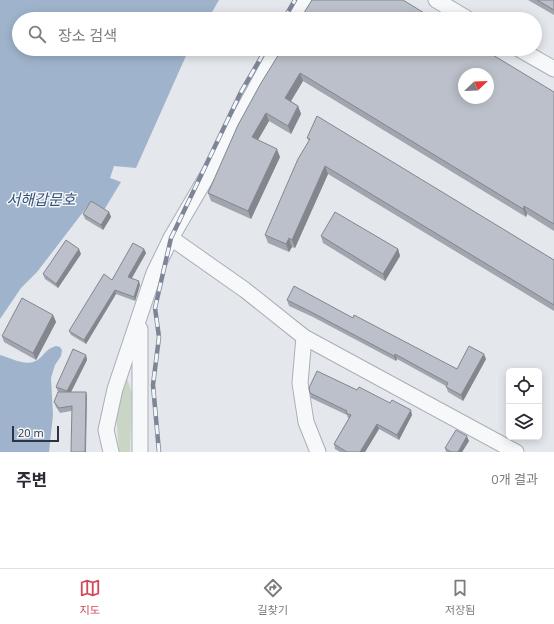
<!DOCTYPE html>
<html lang="ko">
<head>
<meta charset="utf-8">
<style>
  body { margin:0; font-family:"Open Sans","Noto Sans KR",sans-serif; background:#f2f2f3; color:#2b2b33 }
  .controls { position:absolute; right:12px; bottom:12px; display:grid; overflow:hidden; border-radius:6px; box-shadow:0 2px 10px #0003 }
  .controls button { width:36px; height:36px; display:grid; place-items:center; padding:0; border:0; border-bottom:1px solid #e1e1e2; background:#fff; color:#2b2b33; font:20px sans-serif }
  .compass { position:absolute; left:458px; top:68px; width:36px; height:36px; border-radius:50%; background:#fff; box-shadow:0 2px 10px #0003; rotate:67deg }
  .scale { position:absolute; left:12px; bottom:10px; width:47px; box-sizing:border-box; padding-left:4px; border:2px solid #2b3445; border-top:0; font-size:11px; line-height:14px; white-space:nowrap; color:#2b3445; -webkit-text-stroke:3px #f4f6f9; paint-order:stroke }
  .list { margin:0; padding:0; list-style:none }
  h2 { display:flex; justify-content:space-between; align-items:center; height:52px; margin:0; padding:0 16px; font-size:17px }
  h2 small { font-size:13px; font-weight:400; color:#7c7c81 }
  .icon { flex:none; width:22px; height:22px; fill:none; stroke:currentColor; stroke-width:2; stroke-linecap:round; stroke-linejoin:round }
  .map { position:relative; flex:none; width:554px; height:452px; overflow:hidden }
  .search { position:absolute; background:#fff; box-shadow:0 2px 10px #0003; left:12px; right:12px; top:12px; height:44px; display:flex; align-items:center; gap:10px; box-sizing:border-box; padding:0 14px; border-radius:22px; color:#7c7c81; font-size:15px }
  .sheet { height:116px; background:#fff }
  nav { display:flex; justify-content:space-around; align-items:center; box-sizing:border-box; height:56px; border-top:1px solid #e1e1e2; background:#fff; font-size:11px; color:#7c7c81 }
  nav a { display:grid; justify-items:center; gap:2px }
  nav .on { color:#d1495b }
  .map>svg:first-child { display:block }
</style>
</head>
<body>
<div class="map">
<svg width="554" height="452" viewBox="0 0 554 452">
  <rect width="100%" height="100%" fill="#e4e7ec"/>
  <path fill="#c9d6c5" d="M127,378L132,394L130,452H119L116,414Z"/>
  <g fill="#9fb4cc">
    <path d="M0,0H219L208,19H19V49H189L136,168L114,166L110,178L121,182L104,210L90,203L37,272L21,288L0,319Z"/>
    <path d="M56,346L60,347L62,350L61,356L55,365L51,378L53,415L49,452H0V355C14,359 29,369 41,357C47,351 47,349 56,346Z"/>
  </g>
  <g fill="none" stroke-linecap="round" stroke-linejoin="round">
    <g stroke="#a9aeb7" stroke-width="17">
      <g id="street">
        <path d="M436,0L468,19"/>
        <path d="M293,19L304,0"/>
        <path d="M519,49L554,69"/>
        <path d="M171,238L245,290L304,337L300,383L306,422L318,452"/>
        <path d="M304,337L516,452"/>
        <path d="M111,452L106,430L115,389L154,273L171,238L213,166L277,49"/>
        <path d="M140,452V329"/>
      </g>
    </g>
    <use href="#street" stroke="#f7f8fa" stroke-width="15"/>
    <g stroke="#7d8696" stroke-width="4.5">
      <g id="rail">
        <path d="M284,19L295,0"/>
        <path d="M159,452L153,385L159,337L155,308L171,238L241,92L266,49"/>
      </g>
    </g>
    <use href="#rail" stroke="#f4f6f9" stroke-width="3" stroke-dasharray="9" stroke-linecap="butt"/>
  </g>
  <g fill="#a1a5ae">
    <path d="M528,0H554V15Z"/>
    <path d="M282,49L554,92V231L527,214L526,217L303,81L291,101L298,106L301,114L291,134L269,121L258,140L280,157L251,219L211,201L208,193Z"/>
    <path d="M307,138L554,260V311L328,174L295,248L292,247L289,252L268,243L265,235L309,141Z"/>
    <path d="M109,212L111,217L103,230L85,219L83,214Z"/>
    <path d="M321,236L398,249L400,256L385,281L323,243Z"/>
    <path d="M144,249L146,253L132,278L140,285L135,301L116,294L86,344L71,335L69,331L112,280Z"/>
    <path d="M81,254L58,288L45,279L43,274Z"/>
    <path d="M287,300L353,318L457,369L486,359L463,401L448,392L446,386L397,359L396,361L313,317L289,306Z"/>
    <path d="M53,315L56,322L36,360L4,342L2,336Z"/>
    <path d="M86,355L87,360L71,392H86L87,397L71,411L60,413L56,407L54,402L58,392L56,387Z"/>
    <path d="M357,390L412,415L399,440L379,429L365,452H340L335,449L334,444L349,418H348L347,415L311,398L310,393Z"/>
    <path d="M469,441L462,452H446L445,448Z"/>
  </g>
  <g fill="#83868d">
    <path d="M300,73L303,81L288,106L285,98Z"/>
    <path d="M298,106L301,114L291,134L288,126Z"/>
    <path d="M266,113L269,121L255,145L252,137Z"/>
    <path d="M277,149L280,157L251,219L248,211Z"/>
    <path d="M325,166L328,174L295,248L292,240Z"/>
    <path d="M524,206L527,214L526,217L523,209Z"/>
    <path d="M109,212L111,217L103,230L101,225Z"/>
    <path d="M289,238L292,247L289,252L286,244Z"/>
    <path d="M79,249L81,254L58,288L56,284Z"/>
    <path d="M144,249L146,253L130,281L128,277Z"/>
    <path d="M398,249L400,256L385,281L383,274Z"/>
    <path d="M139,281L140,285L135,301L134,297Z"/>
    <path d="M115,290L116,294L86,344L84,340Z"/>
    <path d="M53,315L56,322L36,360L33,353Z"/>
    <path d="M395,354L397,359L396,361L394,356Z"/>
    <path d="M484,354L486,359L463,401L461,395Z"/>
    <path d="M86,355L87,360L69,396L67,391Z"/>
    <path d="M86,392L87,397L86,452H85Z"/>
    <path d="M411,410L412,415L399,440L397,435Z"/>
    <path d="M377,424L379,429L365,452H360Z"/>
    <path d="M467,436L469,441L462,452H458Z"/>
  </g>
  <g fill="#bbc0ca" stroke="#83868d" fill-rule="evenodd">
    <path d="M312,0H403L434,19H300Z"/>
    <path d="M537,0H554V10Z"/>
    <path d="M282,49H483L554,92V224L524,206L523,209L300,73L285,98L298,106L288,126L266,113L252,137L277,149L248,211L208,193L238,125L261,83ZM464,74H488V98H464Z"/>
    <path d="M317,116L554,260V305L325,166L292,240L289,238L286,244L265,235L298,159L310,139L307,138Z"/>
    <path d="M91,201L109,212L101,225L83,214Z"/>
    <path d="M335,212L398,249L383,274L321,236Z"/>
    <path d="M66,240L79,249L56,284L43,274Z"/>
    <path d="M133,243L144,249L128,277L139,281L134,297L115,290L84,340L69,331L104,274L112,280Z"/>
    <path d="M294,286L353,318L354,315L457,369L469,346L484,354L461,395L446,387L448,383L395,354L394,356L311,312L287,300Z"/>
    <path d="M22,298L53,315L33,353L2,336Z"/>
    <path d="M73,349L86,355L67,391L56,387Z"/>
    <path d="M317,371L357,390L359,387L390,403L392,400L411,410L397,435L377,424L360,452H347L334,444L351,415L346,413L347,411L310,393L309,388Z"/>
    <path d="M58,392H86L85,452H71L72,406L59,408L54,402Z"/>
    <path d="M456,430L467,436L458,452H451L445,448Z"/>
  </g>
  <g text-anchor="middle" dominant-baseline="central" stroke-width="3" stroke-linejoin="round" paint-order="stroke">
    <g font-size="15" font-style="italic" fill="#34527a" stroke="#f4f6f9">
      <text x="41" y="199">서해갑문호</text>
    </g>
  </g>
</svg>
<div class="controls">
<button><svg class="icon" aria-label="locate" viewBox="0 0 24 24"><circle cx="12" cy="12" r="6"/><path d="M12 2v4M12 18v4M2 12h4M18 12h4"/></svg></button>
<button><svg class="icon" aria-label="layers" viewBox="0 0 24 24"><path d="M12 4l9 5-9 5-9-5zM3 14l9 5 9-5"/></svg></button>
</div>
<svg class="compass" viewBox="-18 -18 36 36"><path d="M0-13l5 13h-10z" fill="#e53935"/><path d="M0 13l5-13h-10z" fill="#7c7c81"/></svg>
<div class="scale">20 m</div>
<div class="search"><svg class="icon" aria-label="search" viewBox="0 0 24 24"><circle cx="10" cy="10" r="6"/><path d="M15 15l6 6"/></svg>장소 검색</div>
</div>
<section class="sheet">
<h2>주변<small>0개 결과</small></h2>
<ul class="list">
</ul>
</section>
<nav>
<a class="on"><svg class="icon" aria-label="map" viewBox="0 0 24 24"><path d="M3 6l6-2 6 2 6-2v14l-6 2-6-2-6 2zM9 4v14M15 6v14"/></svg>지도</a>
<a><svg class="icon" aria-label="directions" viewBox="0 0 24 24"><path d="M12 3l9 9-9 9-9-9zM9 14v-3h6M13 9l2 2-2 2"/></svg>길찾기</a>
<a><svg class="icon" aria-label="saved" viewBox="0 0 24 24"><path d="M7 4h10v16l-5-4-5 4z"/></svg>저장됨</a>
</nav>
</body>
</html>
